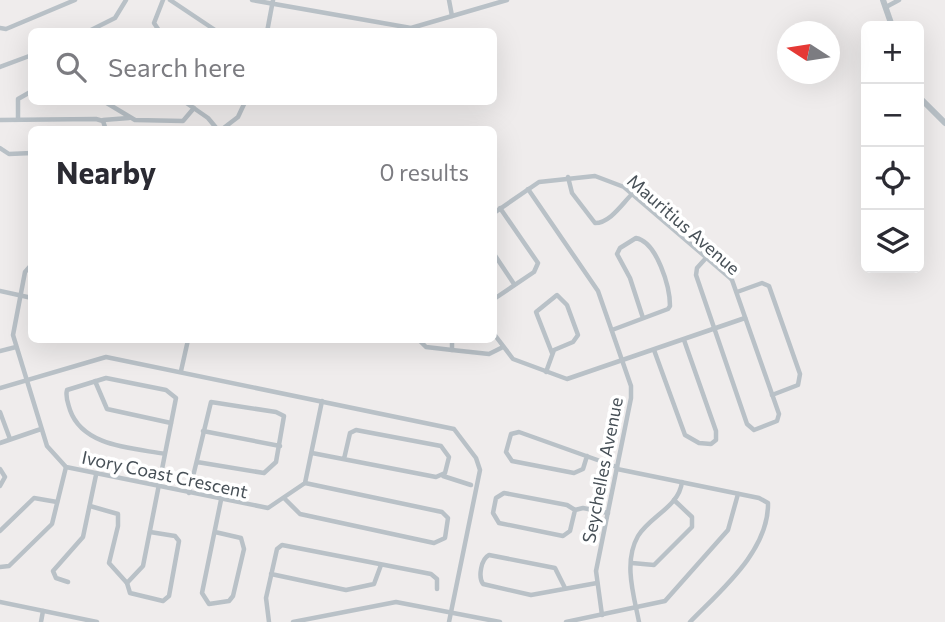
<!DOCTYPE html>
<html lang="en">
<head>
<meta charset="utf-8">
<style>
  body { margin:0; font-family:Commissioner,sans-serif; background:#f7f7f7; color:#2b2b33 }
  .controls { position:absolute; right:21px; top:21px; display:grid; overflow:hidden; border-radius:10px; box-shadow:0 7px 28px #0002 }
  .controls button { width:63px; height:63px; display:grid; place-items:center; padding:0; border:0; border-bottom:2px solid #e1e1e2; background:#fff; color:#2b2b33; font:35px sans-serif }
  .compass { position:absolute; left:777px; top:21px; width:63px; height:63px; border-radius:50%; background:#fff; box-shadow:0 7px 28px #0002; rotate:282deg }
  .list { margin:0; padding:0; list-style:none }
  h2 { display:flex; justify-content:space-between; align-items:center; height:91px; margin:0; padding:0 28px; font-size:30px }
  h2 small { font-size:23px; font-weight:400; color:#7c7c81 }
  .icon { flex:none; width:38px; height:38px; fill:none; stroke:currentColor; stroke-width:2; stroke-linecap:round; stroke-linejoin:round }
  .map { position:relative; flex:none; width:945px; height:622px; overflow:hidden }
  .search { position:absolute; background:#fff; box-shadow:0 7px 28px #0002; left:28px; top:28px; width:469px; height:77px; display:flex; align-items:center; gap:18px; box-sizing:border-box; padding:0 24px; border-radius:10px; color:#7c7c81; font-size:26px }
  .panel { position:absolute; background:#fff; box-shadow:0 7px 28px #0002; left:28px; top:126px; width:469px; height:217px; border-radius:10px }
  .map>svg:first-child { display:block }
</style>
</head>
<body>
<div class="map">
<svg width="945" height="622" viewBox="0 0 945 622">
  <rect width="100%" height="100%" fill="#efecec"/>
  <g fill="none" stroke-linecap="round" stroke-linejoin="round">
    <g stroke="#b9c1c7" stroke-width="4.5">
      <path d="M170,0L218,32"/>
      <path d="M252,0L411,28L507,0"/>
      <path d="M449,0L452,16"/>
      <path d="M886,7L899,0"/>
      <path d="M0,28L6,29L75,0"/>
      <path d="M87,32L115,18L126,0"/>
      <path d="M160,32L154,23L163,0"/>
      <path d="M267,32L273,0"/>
      <path d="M0,67L32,55"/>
      <path d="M105,102L135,120L183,121L194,108"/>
      <path d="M185,102L208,118L218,130"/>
      <path d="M306,102H310"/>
      <path d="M18,119V99L32,91"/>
      <path d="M0,120L96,119L103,121L106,130"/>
      <path d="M103,120L129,118"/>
      <path d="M221,130L238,117L245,102"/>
      <path d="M0,148L9,154L32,153"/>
      <path d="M568,177L572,193L595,223C610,223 622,204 632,194"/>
      <path d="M528,189L598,291L631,386V398L596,571L602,615"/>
      <path d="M494,213L539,182L595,176L624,187L729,277L732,280L779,414L777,421L754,430L747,424L696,275L697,268L706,258"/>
      <path d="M494,254L514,284"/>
      <path d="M32,264L25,272L13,335L47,446L66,467L268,508L305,483L322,401"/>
      <path d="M0,291L32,298"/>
      <path d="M737,292L762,283L769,286L800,374L798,385L772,395"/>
      <path d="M494,299L534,272L538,263L500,208"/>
      <path d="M612,330L668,309L670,306C670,287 657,242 636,238L620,248L617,254L630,278L643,318"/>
      <path d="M494,334L513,359L567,379L745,318"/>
      <path d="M419,340L426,347L452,350"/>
      <path d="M452,340V350L489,354L503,347"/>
      <path d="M654,350L685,435L699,443L711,444L716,440V431L684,340"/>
      <path d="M0,351L16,347"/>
      <path d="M181,371L188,340"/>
      <path d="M546,372L554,350L573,342L578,335L567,305L557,295L536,312L552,353"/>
      <path d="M95,381L107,409L171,423"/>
      <path d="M0,388L106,357L454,429L476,458L480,470L449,622"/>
      <path d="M0,412L10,439"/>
      <path d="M203,431L280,446"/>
      <path d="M0,443L41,429"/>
      <path d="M312,453L436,477L445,473L449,457L441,446L356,430L350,433L344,459"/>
      <path d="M587,456L583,469L574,473L512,461L506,452L511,434L519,432L617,467"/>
      <path d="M0,469L5,477L0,486"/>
      <path d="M617,469L759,498L768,503C769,551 720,591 690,622"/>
      <path d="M443,476L471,485"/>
      <path d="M189,493L211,402L276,412L284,416L276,462L264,473L197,462"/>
      <path d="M284,498L300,514L434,543L445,538L448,518L442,512L305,483"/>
      <path d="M90,506L118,514V526L109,563L127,583L130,593L163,601L169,596L179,541L175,536L150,532"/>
      <path d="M575,510L570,531L563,536L499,523L493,513L496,498L504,493L567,505L575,510L583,508L608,513"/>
      <path d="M0,531L34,498L57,502"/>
      <path d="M215,532L241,538L244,549L233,596L229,601L209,604L202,593L221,500"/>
      <path d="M632,563L654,565L692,527V517L674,500"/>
      <path d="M0,567L9,566L52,524L66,467"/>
      <path d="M271,574L346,590L374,584L381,565"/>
      <path d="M68,582L56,578L53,571L83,537L96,475"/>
      <path d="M127,583L143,566L176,398L166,390L106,378L67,390C65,397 68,403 70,410C83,447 133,448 165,454"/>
      <path d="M565,588L555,568L489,555C481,559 478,577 483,584L531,595L597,583"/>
      <path d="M0,602L97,622"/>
      <path d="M41,622L43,611"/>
      <path d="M269,622L266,598L277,549L282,545L431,574L437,579V589"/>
      <path d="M293,622L396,602L500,622"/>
      <path d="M566,622L665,601L728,530L738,494"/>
      <path d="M639,622C634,596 623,562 638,536C650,516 679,507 682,482"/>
    </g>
    <g stroke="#b9c1c7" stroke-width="6">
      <path d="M883,0L892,26"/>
      <path d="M919,97L945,123"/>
    </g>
  </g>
  <g text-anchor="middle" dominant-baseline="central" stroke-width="7" stroke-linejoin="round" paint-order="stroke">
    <g font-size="18" fill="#475057" stroke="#fff">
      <text transform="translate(684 224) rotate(41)">Mauritius Avenue</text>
      <text transform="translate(602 470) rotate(-79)">Seychelles Avenue</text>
      <text transform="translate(165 474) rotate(12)">Ivory Coast Crescent</text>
    </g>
  </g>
</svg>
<div class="controls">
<button>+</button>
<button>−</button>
<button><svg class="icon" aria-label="locate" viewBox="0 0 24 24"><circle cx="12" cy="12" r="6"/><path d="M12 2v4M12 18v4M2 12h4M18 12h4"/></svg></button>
<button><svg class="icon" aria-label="layers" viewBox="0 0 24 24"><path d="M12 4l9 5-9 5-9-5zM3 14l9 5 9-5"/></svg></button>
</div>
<svg class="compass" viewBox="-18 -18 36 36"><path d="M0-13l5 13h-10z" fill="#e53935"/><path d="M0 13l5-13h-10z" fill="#7c7c81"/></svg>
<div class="search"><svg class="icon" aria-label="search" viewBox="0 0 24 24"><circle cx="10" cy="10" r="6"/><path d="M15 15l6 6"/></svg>Search here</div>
<section class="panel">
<h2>Nearby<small>0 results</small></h2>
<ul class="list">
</ul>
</section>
</div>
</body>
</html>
